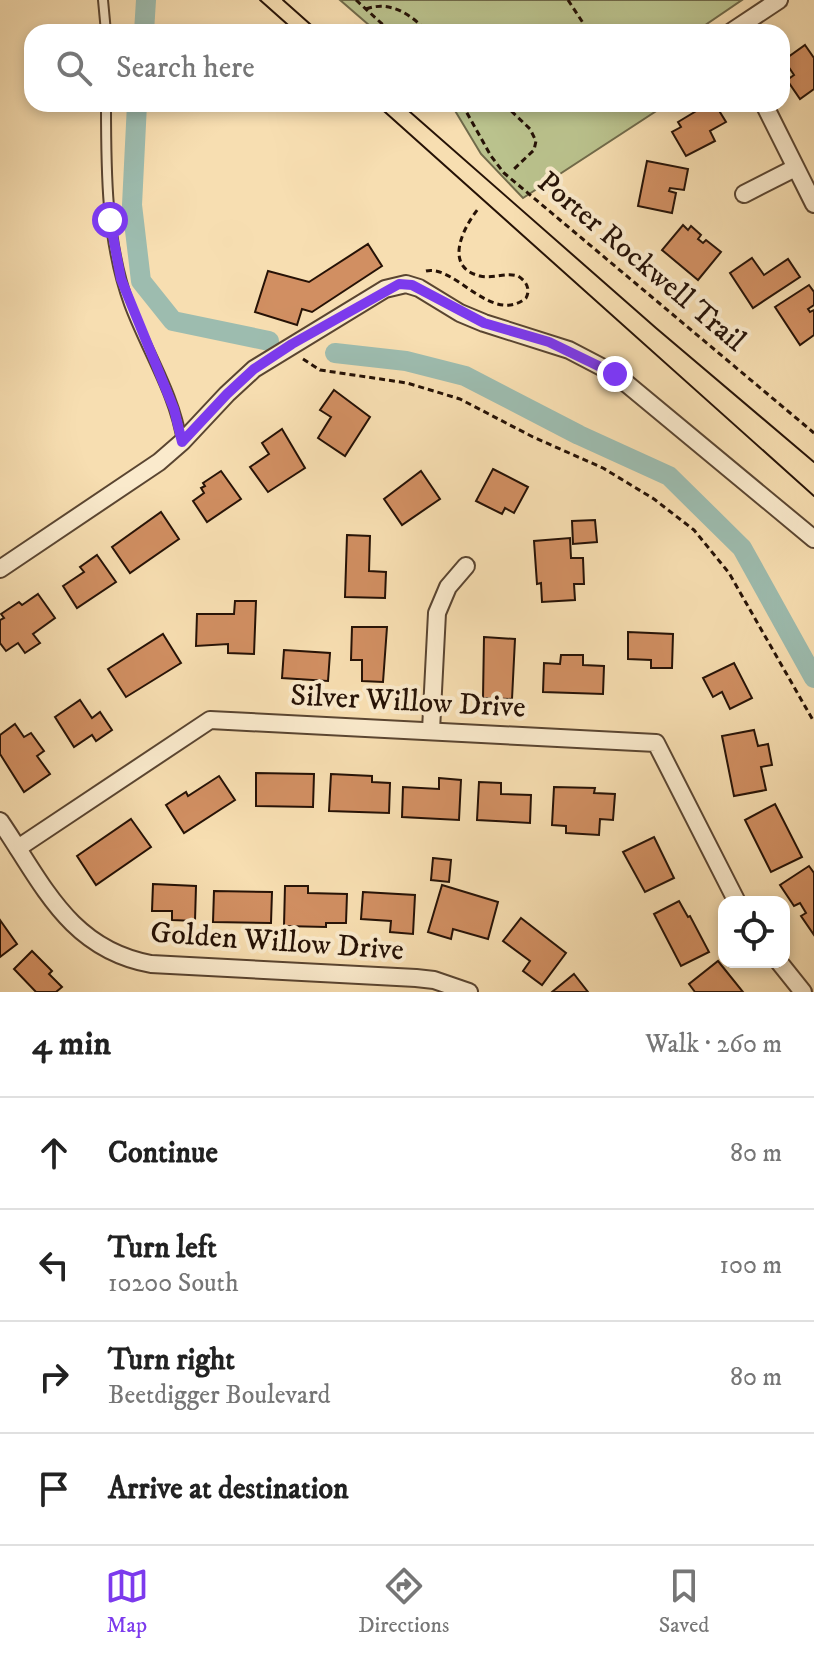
<!DOCTYPE html>
<html lang="en">
<head>
<meta charset="utf-8">
<style>
  body { margin:0; font-family:"IM FELL DW Pica",serif; background:#f2f2f2; color:#222 }
  .controls { position:absolute; right:24px; bottom:24px; display:grid; overflow:hidden; border-radius:16px; box-shadow:0 4px 12px #0003 }
  .controls button { width:72px; height:72px; display:grid; place-items:center; padding:0; border:0; border-bottom:2px solid #e0e0e0; background:#fff; color:#222; font:40px sans-serif }
  .stop { position:absolute; width:24px; height:24px; margin:-18px; border:6px solid #7c3aed; border-radius:50%; background:#fff }
  .stop.end { background:#7c3aed; border-color:#fff; box-shadow:0 2px 8px #0008 }
  .list { margin:0; padding:0; list-style:none }
  h2 { display:flex; justify-content:space-between; align-items:center; height:104px; margin:0; padding:0 32px; font-size:34px }
  h2 small { font-size:26px; font-weight:400; color:#767676 }
  .list li { display:grid; grid-template-columns:52px 1fr auto; gap:24px; align-items:center; box-sizing:border-box; height:112px; padding:0 32px; border-top:2px solid #e0e0e0 }
  .list b { display:block; font-size:30px; white-space:nowrap }
  .list p { margin:0; font-size:26px; white-space:nowrap; color:#767676 }
  .list em { font-size:26px; font-style:normal; color:#767676 }
  .icon { flex:none; width:44px; height:44px; fill:none; stroke:currentColor; stroke-width:2; stroke-linecap:round; stroke-linejoin:round }
  .map { position:relative; flex:none; width:814px; height:992px; overflow:hidden }
  .search { position:absolute; background:#fff; box-shadow:0 4px 12px #0003; left:24px; right:24px; top:24px; height:88px; display:flex; align-items:center; gap:20px; box-sizing:border-box; padding:0 28px; border-radius:24px; color:#767676; font-size:30px }
  .sheet { height:552px; background:#fff }
  nav { display:flex; justify-content:space-around; align-items:center; box-sizing:border-box; height:112px; border-top:2px solid #e0e0e0; background:#fff; font-size:22px; color:#767676 }
  nav a { display:grid; justify-items:center; gap:4px }
  nav .on { color:#7c3aed }
  .map>svg:first-child { display:block }
</style>
</head>
<body>
<div class="map">
<svg width="814" height="992" viewBox="0 0 814 992">
  <rect width="100%" height="100%" fill="#f7deb1"/>
  <filter id="stains"><feTurbulence type="fractalNoise" baseFrequency=".0025" numOctaves="4"/><feColorMatrix values="0 0 0 0 .2 0 0 0 0 .09 0 0 0 0 .02 0 0 0 .5 -.17"/></filter>
  <radialGradient id="worn" r=".72"><stop offset=".6" stop-color="#630" stop-opacity="0"/><stop offset="1" stop-color="#630" stop-opacity=".3"/></radialGradient>
  <g fill="#bac28d" stroke="#706a4a" stroke-width="2">
    <path d="M340,0H742L695,32H377Z"/>
    <path d="M451,104H667L523,198L481,154Z"/>
  </g>
  <g fill="none" stroke-linecap="round" stroke-linejoin="round">
    <g stroke="#9dbcaf" stroke-width="20">
      <path d="M144,32L146,0"/>
      <path d="M137,104L132,205L141,281L173,321L269,341"/>
      <path d="M335,353L406,361L465,376L579,435L669,476L742,548L814,678"/>
    </g>
  </g>
  <g fill="#d18f62" stroke="#261206" stroke-width="2">
    <path d="M805,45L814,58V89L800,99L787,80L794,75L784,60Z"/>
    <path d="M708,104H715L726,122L710,131L715,141L686,156L672,132L681,127L678,122Z"/>
    <path d="M647,161L688,169L684,190L670,188L669,191L676,193L672,213L638,206Z"/>
    <path d="M683,225L688,230L691,226L701,235L698,239L703,243L706,240L721,252L698,280L662,250Z"/>
    <path d="M368,244L382,266L312,312L302,309L297,325L255,312L268,271L309,282Z"/>
    <path d="M752,258L764,275L788,259L800,277L753,308L730,273Z"/>
    <path d="M809,285L814,292V305L808,309L810,312L814,310V335L800,345L775,307Z"/>
    <path d="M334,390L370,417L345,456L318,438L331,417L320,410Z"/>
    <path d="M282,429L305,468L268,492L250,467L269,454L262,443Z"/>
    <path d="M493,469L528,487L514,513L505,508L502,514L476,501Z"/>
    <path d="M221,471L241,499L207,522L193,501L204,493L201,488L205,486L203,483Z"/>
    <path d="M421,471L440,499L402,525L384,499Z"/>
    <path d="M161,512L179,539L130,573L112,547Z"/>
    <path d="M595,520L597,542L573,544L572,521Z"/>
    <path d="M347,535L370,536L369,571L386,572L385,598L345,597Z"/>
    <path d="M570,538L571,558H583L584,584H574L575,600L542,602L541,583L537,584L534,541Z"/>
    <path d="M97,555L116,582L77,608L63,586L84,572L80,567Z"/>
    <path d="M38,594L55,618L33,634L40,643L25,653L18,643L6,651L0,643V620L4,618L1,614L19,602L22,605Z"/>
    <path d="M235,601H256L254,654L228,653V644L196,646L197,614H234Z"/>
    <path d="M352,627H387L383,682L362,681V660H351Z"/>
    <path d="M628,632L673,634L672,668H651V660L628,659Z"/>
    <path d="M163,634L181,663L126,697L108,669Z"/>
    <path d="M484,637L515,639L512,699L483,698Z"/>
    <path d="M284,650L330,653L328,681L282,678Z"/>
    <path d="M561,655H583V665L604,666L603,694L543,692L544,663L560,664Z"/>
    <path d="M734,663L752,698L730,709L722,692L713,697L703,678Z"/>
    <path d="M80,700L92,718L100,712L112,730L96,741L92,735L74,747L55,717Z"/>
    <path d="M15,724L24,737L31,733L44,751L37,756L50,774L24,792L0,754V735Z"/>
    <path d="M754,730L758,746L768,744L772,765L761,767L766,790L734,796L722,736Z"/>
    <path d="M256,773L314,774L313,807L256,806Z"/>
    <path d="M331,774L372,776V782L390,783L389,813L329,811Z"/>
    <path d="M219,776L235,800L184,833L166,805L186,792L188,796Z"/>
    <path d="M439,778L461,780L459,820L402,817L403,787L439,789Z"/>
    <path d="M479,782L501,783V794L531,795L530,823L477,820Z"/>
    <path d="M554,787L595,788L594,793L615,794L613,820L600,819L599,835L566,833V826L552,825Z"/>
    <path d="M775,804L802,857L771,872L745,820Z"/>
    <path d="M131,819L151,847L96,885L77,856Z"/>
    <path d="M654,837L674,878L645,892L623,852Z"/>
    <path d="M433,858L451,860L449,882L431,880Z"/>
    <path d="M809,866L814,873V935L801,916L806,913L800,903L794,906L780,885Z"/>
    <path d="M153,884L196,886L195,921L172,920V911H152Z"/>
    <path d="M442,885L498,902L488,939L453,929L451,939L428,932Z"/>
    <path d="M285,886H308V893L347,894L346,923H326V927L284,926Z"/>
    <path d="M214,891L272,892L271,923L213,922Z"/>
    <path d="M363,892L415,895L413,934L390,932L391,921L361,919Z"/>
    <path d="M679,901L688,917L690,916L709,952L681,966L654,914Z"/>
    <path d="M521,918L566,953L542,985L523,971L530,961L503,941Z"/>
    <path d="M0,920L17,944L0,957Z"/>
    <path d="M32,951L52,971L49,974L62,987L56,992H36L14,969Z"/>
    <path d="M718,961L743,992H695L689,984Z"/>
    <path d="M574,974L588,992H552Z"/>
  </g>
  <g fill="none" stroke-linecap="round" stroke-linejoin="round">
    <g stroke="#5a4531" stroke-width="12">
      <g id="lane">
        <path d="M103,0L106,32"/>
        <path d="M106,104C106,171 106,240 129,304C146,350 175,394 182,442"/>
      </g>
    </g>
    <g stroke="#5a4531" stroke-width="20">
      <g id="street">
        <path d="M731,32L779,0"/>
        <path d="M764,104L814,204"/>
        <path d="M744,194L795,168"/>
        <path d="M0,569L159,462L182,442L227,394L254,369L385,289L406,284L419,288L460,313L484,323L569,350L615,374L814,539"/>
        <path d="M431,730L437,613L448,587L466,566"/>
        <path d="M0,821C43,884 69,949 151,964L416,978L434,980L469,992"/>
        <path d="M18,848L210,720L656,743L737,902"/>
        <path d="M779,962L803,992"/>
      </g>
    </g>
    <g stroke="#261206" stroke-width="3" stroke-dasharray="6 4" stroke-linecap="butt">
      <path d="M356,0L391,32"/>
      <path d="M568,0L589,32"/>
      <path d="M366,9C391,0 411,15 428,32"/>
      <path d="M462,104L491,156L504,173L814,433"/>
      <path d="M504,104L530,129L536,141L534,150L514,169"/>
      <path d="M426,271C455,264 492,326 526,298C531,289 526,281 518,276C506,272 493,279 480,276C443,267 463,228 478,209"/>
      <path d="M303,359L320,370L407,383L460,399L533,437L603,468L654,499L694,530L729,573L814,722"/>
    </g>
    <use href="#lane" stroke="#faeacc" stroke-width="8"/>
    <use href="#street" stroke="#faeacc" stroke-width="16"/>
    <g stroke="#261206" stroke-width="2">
      <path d="M260,0L296,32"/>
      <path d="M283,0L319,32"/>
      <path d="M376,104L814,496"/>
      <path d="M401,104L656,328L814,462"/>
    </g>
  </g>
  <g fill="none" stroke-linecap="round" stroke-linejoin="round">
    <path stroke="#7c3aed" stroke-width="10" d="M110,220L121,279L174,409L182,442L227,394L254,369L292,344L399,284L412,285L484,323L549,342L615,374"/>
  </g>
  <g text-anchor="middle" dominant-baseline="central" stroke-width="8" stroke-linejoin="round" paint-order="stroke">
    <g font-size="30" fill="#261206" stroke="#faeacc">
      <text transform="translate(641 262) rotate(40)">Porter Rockwell Trail</text>
      <text transform="translate(408 702) rotate(3)">Silver Willow Drive</text>
      <text transform="translate(277 942) rotate(4)">Golden Willow Drive</text>
    </g>
  </g>
  <rect width="100%" height="100%" filter="url(#stains)"/>
  <rect width="100%" height="100%" fill="url(#worn)"/>
</svg>
<div class="controls">
<button><svg class="icon" aria-label="locate" viewBox="0 0 24 24"><circle cx="12" cy="12" r="6"/><path d="M12 2v4M12 18v4M2 12h4M18 12h4"/></svg></button>
</div>
<div class="stop" style="left:110px;top:220px"></div>
<div class="stop end" style="left:615px;top:374px"></div>
<div class="search"><svg class="icon" aria-label="search" viewBox="0 0 24 24"><circle cx="10" cy="10" r="6"/><path d="M15 15l6 6"/></svg>Search here</div>
</div>
<section class="sheet">
<h2>4 min<small>Walk · 260 m</small></h2>
<ul class="list">
<li><svg class="icon" aria-label="ahead" viewBox="0 0 24 24"><path d="M12 20V5M6 11l6-6 6 6"/></svg><div><b>Continue</b></div><em>80 m</em></li>
<li><svg class="icon" aria-label="left" viewBox="0 0 24 24"><path d="M17 20v-9H6M10 6l-5 5 5 5"/></svg><div><b>Turn left</b><p>10200 South</p></div><em>100 m</em></li>
<li><svg class="icon" aria-label="right" viewBox="0 0 24 24"><path d="M7 20v-9h11M14 6l5 5-5 5"/></svg><div><b>Turn right</b><p>Beetdigger Boulevard</p></div><em>80 m</em></li>
<li><svg class="icon" aria-label="arrive" viewBox="0 0 24 24"><path d="M6 21V4h12l-3 4 3 4H6"/></svg><div><b>Arrive at destination</b></div></li>
</ul>
</section>
<nav>
<a class="on"><svg class="icon" aria-label="map" viewBox="0 0 24 24"><path d="M3 6l6-2 6 2 6-2v14l-6 2-6-2-6 2zM9 4v14M15 6v14"/></svg>Map</a>
<a><svg class="icon" aria-label="directions" viewBox="0 0 24 24"><path d="M12 3l9 9-9 9-9-9zM9 14v-3h6M13 9l2 2-2 2"/></svg>Directions</a>
<a><svg class="icon" aria-label="saved" viewBox="0 0 24 24"><path d="M7 4h10v16l-5-4-5 4z"/></svg>Saved</a>
</nav>
</body>
</html>
